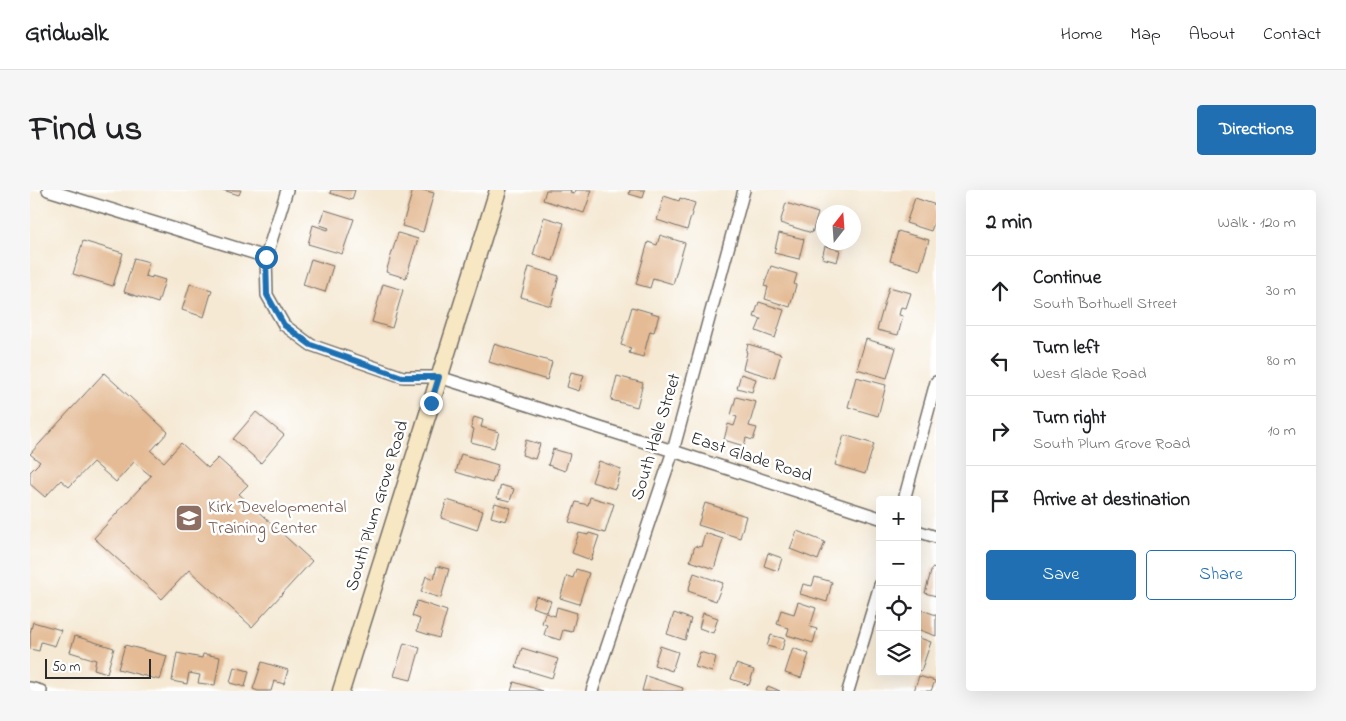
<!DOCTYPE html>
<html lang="en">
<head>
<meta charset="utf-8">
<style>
  body { margin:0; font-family:"Indie Flower",sans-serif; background:#f6f6f6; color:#202124 }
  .controls { position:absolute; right:15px; bottom:15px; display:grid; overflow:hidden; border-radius:5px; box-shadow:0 5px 20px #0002 }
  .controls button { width:45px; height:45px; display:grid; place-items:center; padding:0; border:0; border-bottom:1px solid #e0e0e0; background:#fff; color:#202124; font:25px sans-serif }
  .compass { position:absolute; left:786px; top:15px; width:45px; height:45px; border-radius:50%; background:#fff; box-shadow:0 5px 20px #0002; rotate:17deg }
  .scale { position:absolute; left:15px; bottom:12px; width:106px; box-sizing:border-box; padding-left:5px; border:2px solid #2b2b2b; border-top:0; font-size:14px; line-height:18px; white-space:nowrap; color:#2b2b2b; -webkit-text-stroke:4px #fff; paint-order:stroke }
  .stop { position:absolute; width:15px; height:15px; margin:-11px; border:4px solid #1f6fb2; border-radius:50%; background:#fff }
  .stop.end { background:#1f6fb2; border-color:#fff; box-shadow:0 1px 5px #0008 }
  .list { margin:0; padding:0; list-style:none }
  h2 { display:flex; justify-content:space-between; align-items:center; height:65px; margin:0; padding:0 20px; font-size:21px }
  h2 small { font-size:16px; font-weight:400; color:#757577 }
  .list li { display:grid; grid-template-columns:32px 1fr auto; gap:15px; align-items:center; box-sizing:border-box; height:70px; padding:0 20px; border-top:1px solid #e0e0e0 }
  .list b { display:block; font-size:19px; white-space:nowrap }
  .list p { margin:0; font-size:16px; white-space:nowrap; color:#757577 }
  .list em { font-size:16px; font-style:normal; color:#757577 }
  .actions { display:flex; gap:10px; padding:15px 20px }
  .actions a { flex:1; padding:11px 0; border:1px solid #1f6fb2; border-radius:5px; text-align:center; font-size:18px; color:#1f6fb2 }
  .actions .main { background:#1f6fb2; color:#fff }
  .icon { flex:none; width:28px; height:28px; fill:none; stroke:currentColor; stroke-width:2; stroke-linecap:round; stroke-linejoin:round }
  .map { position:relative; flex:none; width:906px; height:501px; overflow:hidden; border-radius:5px }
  header { display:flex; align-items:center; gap:30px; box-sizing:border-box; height:70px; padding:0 25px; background:#fff; border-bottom:1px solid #e0e0e0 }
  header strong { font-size:24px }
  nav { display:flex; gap:28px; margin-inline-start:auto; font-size:18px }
  .intro { display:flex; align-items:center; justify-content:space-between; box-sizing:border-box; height:120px; padding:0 30px }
  h1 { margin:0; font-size:35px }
  .button { padding:12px 22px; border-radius:5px; background:#1f6fb2; color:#fff; font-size:18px; font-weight:700 }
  main { display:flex; gap:30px; padding:0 30px }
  aside { flex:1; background:#fff; border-radius:5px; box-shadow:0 5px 20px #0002 }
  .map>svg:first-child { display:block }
</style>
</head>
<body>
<header>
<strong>Gridwalk</strong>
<nav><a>Home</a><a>Map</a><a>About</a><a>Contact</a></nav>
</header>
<div class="intro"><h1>Find us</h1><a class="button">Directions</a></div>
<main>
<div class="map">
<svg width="906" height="501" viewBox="0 0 906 501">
  <rect width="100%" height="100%" fill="#fff"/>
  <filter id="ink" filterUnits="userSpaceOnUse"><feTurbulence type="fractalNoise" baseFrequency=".02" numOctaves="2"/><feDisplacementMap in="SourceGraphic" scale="10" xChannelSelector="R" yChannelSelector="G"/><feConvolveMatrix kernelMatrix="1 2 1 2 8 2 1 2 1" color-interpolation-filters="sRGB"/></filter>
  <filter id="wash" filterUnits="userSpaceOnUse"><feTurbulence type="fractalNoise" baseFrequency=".0096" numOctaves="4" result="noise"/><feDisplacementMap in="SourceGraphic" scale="20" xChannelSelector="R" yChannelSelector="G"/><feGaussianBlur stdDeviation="1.12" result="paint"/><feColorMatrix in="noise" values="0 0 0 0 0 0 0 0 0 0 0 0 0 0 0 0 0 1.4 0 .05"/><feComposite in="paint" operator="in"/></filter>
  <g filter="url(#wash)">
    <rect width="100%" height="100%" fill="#f5e9d4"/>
    <g id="blocks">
      <g fill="#e4bb95">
        <path d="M193,0H211L209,5Z"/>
        <path d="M301,0H325L322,10L300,3Z"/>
        <path d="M383,0H393L404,3L393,42L372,36Z"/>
        <path d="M516,0H541L540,3L544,4L546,0H562L554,23L513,10Z"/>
        <path d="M600,0H615L613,8L599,4Z"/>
        <path d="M634,6L649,11L650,8L665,13L657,40L627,30Z"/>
        <path d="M885,8L906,15V27L901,41L876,33Z"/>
        <path d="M756,13L788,23L782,43L750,33Z"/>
        <path d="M295,20L324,29L312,64L278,54L283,35L298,40L299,38L290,35Z"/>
        <path d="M514,27L534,33L523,71L503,65Z"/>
        <path d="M868,41L899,50L890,80L860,71Z"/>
        <path d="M368,43L388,49L376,88L356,82Z"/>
        <path d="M749,43L774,49L769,69L744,63Z"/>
        <path d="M630,45L655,53L643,94L623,88L620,98L606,94L618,52L627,55Z"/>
        <path d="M53,51L93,63L83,96L43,84Z"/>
        <path d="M795,56L810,60L807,72L792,68Z"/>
        <path d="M104,68L119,72L115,86L122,88V86L135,90L128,113L94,102Z"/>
        <path d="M281,69L303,76L295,102L273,95Z"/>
        <path d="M741,76L767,84L764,94L766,95L760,117L735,109L738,97L734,96Z"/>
        <path d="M499,77L529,86L521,116L491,107Z"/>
        <path d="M160,94L182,100L174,127L152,120Z"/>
        <path d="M353,94L373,100L362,138L342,132Z"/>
        <path d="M859,97L881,103L876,118L871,117L869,125L873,126L868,145L847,140Z"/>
        <path d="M729,112L754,120L745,148L726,141L731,129L724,127Z"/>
        <path d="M602,117L629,125L624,142L620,141L613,167L599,163L601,158L591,155Z"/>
        <path d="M836,149L866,158L857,188L827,179Z"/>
        <path d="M464,154L522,172L517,190L459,172Z"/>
        <path d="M718,154L751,164L744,188L713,179L717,162H716Z"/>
        <path d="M541,182L554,185L549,201L537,197Z"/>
        <path d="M74,183L138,242L121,261L134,272L151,253L178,278L188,268L218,295L209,304L282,371L222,437L159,380L132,409L64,348L121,286L104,272L86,292L63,272L39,297L31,290L15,307L0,294V282L10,272L0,264Z"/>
        <path d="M711,184L726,189L722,202L707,198Z"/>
        <path d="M587,186L613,193L607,217L581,210Z"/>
        <path d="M826,187L856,195L848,226L818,217Z"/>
        <path d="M706,207L726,212L719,236L727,238L723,250L716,248L714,256L694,250L698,234L704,236L707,227L701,225Z"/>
        <path d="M226,222L254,245L231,273L203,249Z"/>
        <path d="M444,227L453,230L451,237L469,242L464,258L441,252L444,239L441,238Z"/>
        <path d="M814,245L844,254L835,284L805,275Z"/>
        <path d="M496,250L510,254L505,269L492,265Z"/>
        <path d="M523,259L540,264L535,281L518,275Z"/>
        <path d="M431,264L468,275L462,293L426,282Z"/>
        <path d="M569,271L591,279L585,299L562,292Z"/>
        <path d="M471,295L484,299L480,311L467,308Z"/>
        <path d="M560,307L584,314L575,343L539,332L546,312L558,315Z"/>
        <path d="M417,310L453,321L447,340L411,328Z"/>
        <path d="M465,313L481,318L476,331L461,327Z"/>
        <path d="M675,313L716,326L710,348L668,335Z"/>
        <path d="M767,341L795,352L788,370L760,359Z"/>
        <path d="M549,343L558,345L559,343L569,346L561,370L542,363Z"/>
        <path d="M675,343L693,349L684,379L660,371L665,356L671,357Z"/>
        <path d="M738,363L752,368L748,381L734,376Z"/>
        <path d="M407,376L419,379L411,408L391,402L396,386L404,389Z"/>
        <path d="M902,378L906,379V406L895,403Z"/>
        <path d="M546,379L559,383L549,414L530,408L537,386L543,388Z"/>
        <path d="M664,383L693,393L686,411L658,401Z"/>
        <path d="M785,387L802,392L797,412L770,404L773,394L782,396Z"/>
        <path d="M506,406L521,411L517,422L502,417Z"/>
        <path d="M387,411L417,421L409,448L387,441L390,429L382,426Z"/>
        <path d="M768,412L786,418L780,437L787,439L783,453L757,445L759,438L747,434L751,420L764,424Z"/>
        <path d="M527,417L547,423L542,442L533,440L530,450L514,445L517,435L512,433L515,423L525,426Z"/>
        <path d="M892,420L906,425V446L887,439V434Z"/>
        <path d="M644,423L661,429L655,450L637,444Z"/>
        <path d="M673,423L688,428L683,443L669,438Z"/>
        <path d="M3,432L31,440L25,456L11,452L9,461L0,459V443Z"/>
        <path d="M741,445L755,449L752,460L737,456Z"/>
        <path d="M45,446L84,458L77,483L64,479L66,470L40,462Z"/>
        <path d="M887,447L901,452L891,481L887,480Z"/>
        <path d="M374,453L390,458L381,490L364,486Z"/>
        <path d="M95,455L137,466L130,490L88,479Z"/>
        <path d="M630,456L648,462L642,481L624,475Z"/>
        <path d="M492,458L528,469L522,488L486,477Z"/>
        <path d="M763,458L779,464L771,488L755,483Z"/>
        <path d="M670,462L686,467L682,482L665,477Z"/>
        <path d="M147,463L172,468L173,464L190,467L185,495L168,493L170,485L159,483L157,494L142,491Z"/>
        <path d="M232,472L258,480L254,494L244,491L241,501H228L223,499Z"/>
        <path d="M706,474L724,480L719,495L701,489Z"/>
        <path d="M204,477L219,481L215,497L200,493Z"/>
        <path d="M616,486L653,498L652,501H612Z"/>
        <path d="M889,486L905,491L901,501H884Z"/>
        <path d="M484,492L513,501H481Z"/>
        <path d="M738,496L750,501H736Z"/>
      </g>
    </g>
  </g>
  <g filter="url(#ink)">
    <use href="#blocks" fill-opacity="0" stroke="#726e66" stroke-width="1"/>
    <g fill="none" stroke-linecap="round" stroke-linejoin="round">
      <g stroke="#726e66" stroke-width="14">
        <g id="minor">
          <path d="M18,0L236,67"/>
          <path d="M257,0L236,67L237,105L254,135L281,155L373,187H409L643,261L850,328"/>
          <path d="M874,310L906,192"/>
          <path d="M887,341L906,347"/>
          <path d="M0,498L11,501"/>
          <path d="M562,501L643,261L714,0"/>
          <path d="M818,501L850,395"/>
        </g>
      </g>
      <g stroke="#726e66" stroke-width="19">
        <path id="secondary" d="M311,501L468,0"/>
      </g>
      <use href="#minor" stroke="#fff" stroke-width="11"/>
      <use href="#secondary" stroke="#f8e7c3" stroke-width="16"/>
    </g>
  </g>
  <g fill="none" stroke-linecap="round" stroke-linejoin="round" filter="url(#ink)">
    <path stroke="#1f6fb2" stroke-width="6" d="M236,67L237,105L254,135L281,155L372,187H409L401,213"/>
  </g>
  <defs>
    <g id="school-square" transform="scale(1.4375)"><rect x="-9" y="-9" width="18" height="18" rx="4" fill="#8d6e63" stroke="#fff"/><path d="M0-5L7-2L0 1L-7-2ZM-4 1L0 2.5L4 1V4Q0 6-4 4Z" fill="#fff"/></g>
  </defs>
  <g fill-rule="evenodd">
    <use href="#school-square" x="159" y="328"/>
  </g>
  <g text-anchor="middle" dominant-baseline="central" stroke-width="5" stroke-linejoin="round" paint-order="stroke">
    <g font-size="18" fill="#2b2b2b" stroke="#fff">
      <text transform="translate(627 247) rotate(-73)">South Hale Street</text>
      <text transform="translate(721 268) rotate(18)">East Glade Road</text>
      <text transform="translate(348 316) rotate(-73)">South Plum Grove Road</text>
    </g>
    <g font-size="18" fill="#785e54" stroke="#fff" text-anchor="start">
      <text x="178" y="318">Kirk Developmental<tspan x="178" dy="21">Training Center</tspan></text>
    </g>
  </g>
</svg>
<div class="controls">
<button>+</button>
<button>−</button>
<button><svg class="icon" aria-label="locate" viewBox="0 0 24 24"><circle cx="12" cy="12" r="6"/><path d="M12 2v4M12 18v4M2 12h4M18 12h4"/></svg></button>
<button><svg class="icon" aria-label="layers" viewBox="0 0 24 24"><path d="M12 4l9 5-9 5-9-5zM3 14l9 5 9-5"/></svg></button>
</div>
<svg class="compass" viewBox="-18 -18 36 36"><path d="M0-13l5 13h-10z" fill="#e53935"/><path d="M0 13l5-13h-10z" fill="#757577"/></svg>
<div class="scale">50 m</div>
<div class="stop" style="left:236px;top:67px"></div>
<div class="stop end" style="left:401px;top:213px"></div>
</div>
<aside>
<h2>2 min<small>Walk · 120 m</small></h2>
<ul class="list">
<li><svg class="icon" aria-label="ahead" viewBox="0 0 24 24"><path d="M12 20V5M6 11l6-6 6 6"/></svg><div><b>Continue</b><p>South Bothwell Street</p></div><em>30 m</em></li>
<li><svg class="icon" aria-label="left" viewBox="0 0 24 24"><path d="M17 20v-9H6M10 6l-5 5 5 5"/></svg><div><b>Turn left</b><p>West Glade Road</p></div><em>80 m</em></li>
<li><svg class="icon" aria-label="right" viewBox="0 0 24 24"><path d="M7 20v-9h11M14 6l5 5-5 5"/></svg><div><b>Turn right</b><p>South Plum Grove Road</p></div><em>10 m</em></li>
<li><svg class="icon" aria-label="arrive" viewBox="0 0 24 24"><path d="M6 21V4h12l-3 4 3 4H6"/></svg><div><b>Arrive at destination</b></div></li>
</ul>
<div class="actions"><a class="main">Save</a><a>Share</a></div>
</aside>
</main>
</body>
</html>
